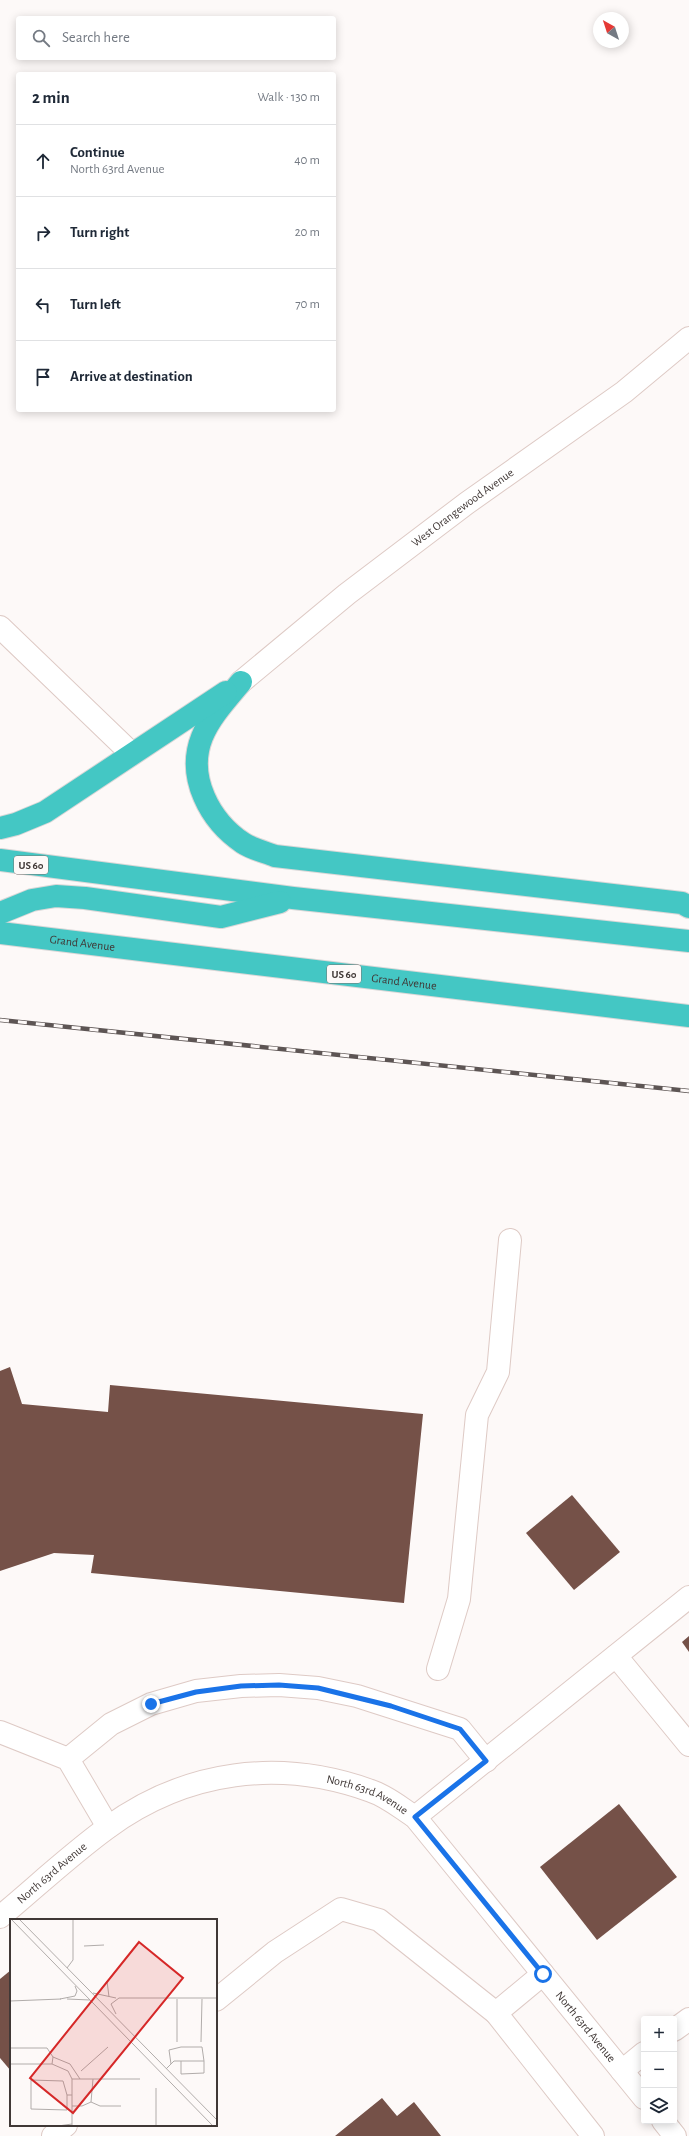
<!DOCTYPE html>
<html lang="en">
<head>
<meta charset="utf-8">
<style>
  body { margin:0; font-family:"Alegreya Sans",sans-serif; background:#f6f6f7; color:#1f2937 }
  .controls { position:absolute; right:12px; bottom:12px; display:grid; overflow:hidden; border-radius:4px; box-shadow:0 2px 10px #0003 }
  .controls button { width:36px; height:36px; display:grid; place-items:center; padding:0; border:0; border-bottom:1px solid #e0e1e3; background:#fff; color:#1f2937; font:20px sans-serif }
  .compass { position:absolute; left:593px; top:12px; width:36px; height:36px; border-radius:50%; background:#fff; box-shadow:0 2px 10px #0003; rotate:321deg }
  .stop { position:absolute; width:12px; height:12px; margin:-9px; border:3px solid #1a73e8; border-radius:50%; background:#fff }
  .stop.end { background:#1a73e8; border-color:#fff; box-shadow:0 1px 4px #0008 }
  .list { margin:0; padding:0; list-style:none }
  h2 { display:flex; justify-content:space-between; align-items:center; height:52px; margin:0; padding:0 16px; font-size:17px }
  h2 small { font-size:13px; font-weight:400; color:#747a83 }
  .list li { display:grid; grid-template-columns:26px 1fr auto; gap:12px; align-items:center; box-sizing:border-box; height:72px; padding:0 16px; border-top:1px solid #e0e1e3 }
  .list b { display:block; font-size:15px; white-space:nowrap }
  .list p { margin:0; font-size:13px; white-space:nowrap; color:#747a83 }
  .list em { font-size:13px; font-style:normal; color:#747a83 }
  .icon { flex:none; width:22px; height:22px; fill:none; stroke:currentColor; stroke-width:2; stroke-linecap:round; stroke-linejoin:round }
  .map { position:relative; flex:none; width:689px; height:2136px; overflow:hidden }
  .search { position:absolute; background:#fff; box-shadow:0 2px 10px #0003; left:16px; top:16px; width:320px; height:44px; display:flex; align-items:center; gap:10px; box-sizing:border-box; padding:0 14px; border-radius:4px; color:#747a83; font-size:15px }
  .panel { position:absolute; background:#fff; box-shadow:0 2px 10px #0003; left:16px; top:72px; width:320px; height:340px; border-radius:4px }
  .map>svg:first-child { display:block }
</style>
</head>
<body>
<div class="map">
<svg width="689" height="2136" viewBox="0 0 689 2136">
  <rect width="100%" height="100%" fill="#fdf9f8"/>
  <g fill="#755148">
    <path d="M10,1367L22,1404L108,1412L110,1385L423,1414L404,1603L91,1573L94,1555L54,1553L0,1571V1371Z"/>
    <path d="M572,1495L620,1552L574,1590L526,1533Z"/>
    <path d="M689,1636V1652L682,1642Z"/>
    <path d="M619,1804L677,1877L597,1940L540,1867Z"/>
    <path d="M11,1970V2071L0,2058V1979Z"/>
    <path d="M382,2098L397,2116L414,2102L441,2136H335Z"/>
  </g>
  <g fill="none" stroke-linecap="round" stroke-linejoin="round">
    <g stroke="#decac5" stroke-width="24">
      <g id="minor">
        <path d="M0,627L132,754"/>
        <path id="s1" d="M241,682L347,594L467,503L624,392L689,338"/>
        <path d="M616,1656L689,1745"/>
        <path d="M438,1669L459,1599L477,1415L498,1372L510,1240"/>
        <path d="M0,1732L68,1759L108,1827"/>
        <path d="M68,1759L111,1724L151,1704L196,1691L241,1686L279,1685L318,1688L357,1696L460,1729L486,1761"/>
        <path d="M415,1817L689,1597"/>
        <path id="s2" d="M0,1917C36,1887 70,1855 107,1828C186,1770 280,1758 371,1791C387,1796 402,1809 415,1817L644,2098"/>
        <path d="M216,2000L275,1952L341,1909L379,1920L496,2013L543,1974"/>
        <path d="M496,2013L593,2136"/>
        <path d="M674,2030L689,2019"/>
        <path d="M622,2071L644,2053"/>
        <path d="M663,2121L675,2136"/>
        <path d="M53,2136L66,2125"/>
      </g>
    </g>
    <g stroke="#d9d7d7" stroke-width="24">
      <g id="highway">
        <path d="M241,682C227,699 210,717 202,737C186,777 210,821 243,843C252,849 265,852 275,856L682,903L689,907"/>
        <path d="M0,828L16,824L45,812L226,692"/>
        <path d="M0,860L293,898L689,941"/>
        <path d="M0,913L32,900L56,896L85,898L221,917L280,902"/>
        <path id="s3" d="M0,933L689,1016"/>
      </g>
    </g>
    <use href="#minor" stroke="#fff" stroke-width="22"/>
    <use href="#highway" stroke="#44c7c4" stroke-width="22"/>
    <g stroke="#5d5554" stroke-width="4.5">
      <path id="rail" d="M0,1020L689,1091"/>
    </g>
    <use href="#rail" stroke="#fdf9f8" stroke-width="3" stroke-dasharray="9" stroke-linecap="butt"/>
  </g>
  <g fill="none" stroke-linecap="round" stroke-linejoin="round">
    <path stroke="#1a73e8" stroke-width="5" d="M151,1704L196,1692L241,1686L279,1685L318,1688L391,1706L460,1729L486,1761L415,1817L543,1974"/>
  </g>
  <g text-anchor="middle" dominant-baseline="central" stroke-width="4" stroke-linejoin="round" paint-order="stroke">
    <g fill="#fdf9f8" stroke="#797270" stroke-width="1">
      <rect x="14" y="856" width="34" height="18" rx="3"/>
      <rect x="327" y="965" width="34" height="18" rx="3"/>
    </g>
    <g font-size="11" font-weight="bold" fill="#403836">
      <text x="31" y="865">US 60</text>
      <text x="344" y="974">US 60</text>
    </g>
    <g font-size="12" fill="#403836" stroke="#fdf9f8">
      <text stroke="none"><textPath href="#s1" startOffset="282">West Orangewood Avenue</textPath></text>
      <text stroke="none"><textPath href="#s3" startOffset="83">Grand Avenue</textPath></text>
      <text stroke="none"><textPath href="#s3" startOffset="407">Grand Avenue</textPath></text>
      <text stroke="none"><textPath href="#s2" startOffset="415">North 63rd Avenue</textPath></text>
      <text stroke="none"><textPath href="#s2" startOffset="68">North 63rd Avenue</textPath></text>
      <text stroke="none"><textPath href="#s2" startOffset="739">North 63rd Avenue</textPath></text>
    </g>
  </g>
  <g transform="translate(10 1919)">
    <rect width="207" height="207" fill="#fdf9f8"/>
    <path fill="none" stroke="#b1acaa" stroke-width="1" d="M1,0L203,207M9,0L207,201M74,27L94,26M57,49L63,41V0M97,62L99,78M83,74L106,79M109,79H207M50,80L65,77L67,72L65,67M57,80L80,81M167,80V123M0,82L51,80M106,95L101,85L109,79M191,123L192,80M0,129H37L43,138L42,145M43,138L60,145L70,160M0,145H42L58,152L62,160V207M161,145L159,131L171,128H192L194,142M156,150L164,142H194V154L171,155V142M71,152L98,128M62,160H130M146,169V207M57,176V191L21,190V161L53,162L57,176H62M81,183L90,187H111M62,187H72L81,183L83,160M48,207L62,205"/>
    <path fill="#d62828" fill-opacity="0.15" stroke="#d62828" stroke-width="2" d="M129,23L173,59L63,194L20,159Z"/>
    <rect width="207" height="207" fill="none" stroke="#403836" stroke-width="2"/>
  </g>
</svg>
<div class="controls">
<button>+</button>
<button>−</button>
<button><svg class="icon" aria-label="layers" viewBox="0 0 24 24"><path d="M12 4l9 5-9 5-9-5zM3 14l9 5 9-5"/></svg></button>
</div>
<svg class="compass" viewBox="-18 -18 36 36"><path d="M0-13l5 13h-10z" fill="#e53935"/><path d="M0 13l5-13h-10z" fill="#747a83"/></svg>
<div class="stop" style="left:543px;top:1974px"></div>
<div class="stop end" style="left:151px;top:1704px"></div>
<div class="search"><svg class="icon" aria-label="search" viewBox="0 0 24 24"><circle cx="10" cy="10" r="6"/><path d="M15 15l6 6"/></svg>Search here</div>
<section class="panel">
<h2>2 min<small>Walk · 130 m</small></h2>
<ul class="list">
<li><svg class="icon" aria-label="ahead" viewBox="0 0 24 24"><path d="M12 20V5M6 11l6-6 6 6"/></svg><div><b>Continue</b><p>North 63rd Avenue</p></div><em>40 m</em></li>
<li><svg class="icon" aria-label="right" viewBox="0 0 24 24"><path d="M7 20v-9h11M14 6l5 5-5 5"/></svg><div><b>Turn right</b></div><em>20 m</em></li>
<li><svg class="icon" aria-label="left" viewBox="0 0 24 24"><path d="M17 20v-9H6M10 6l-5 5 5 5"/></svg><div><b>Turn left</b></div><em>70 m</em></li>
<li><svg class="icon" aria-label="arrive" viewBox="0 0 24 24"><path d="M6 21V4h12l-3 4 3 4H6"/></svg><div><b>Arrive at destination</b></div></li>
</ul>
</section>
</div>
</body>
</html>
